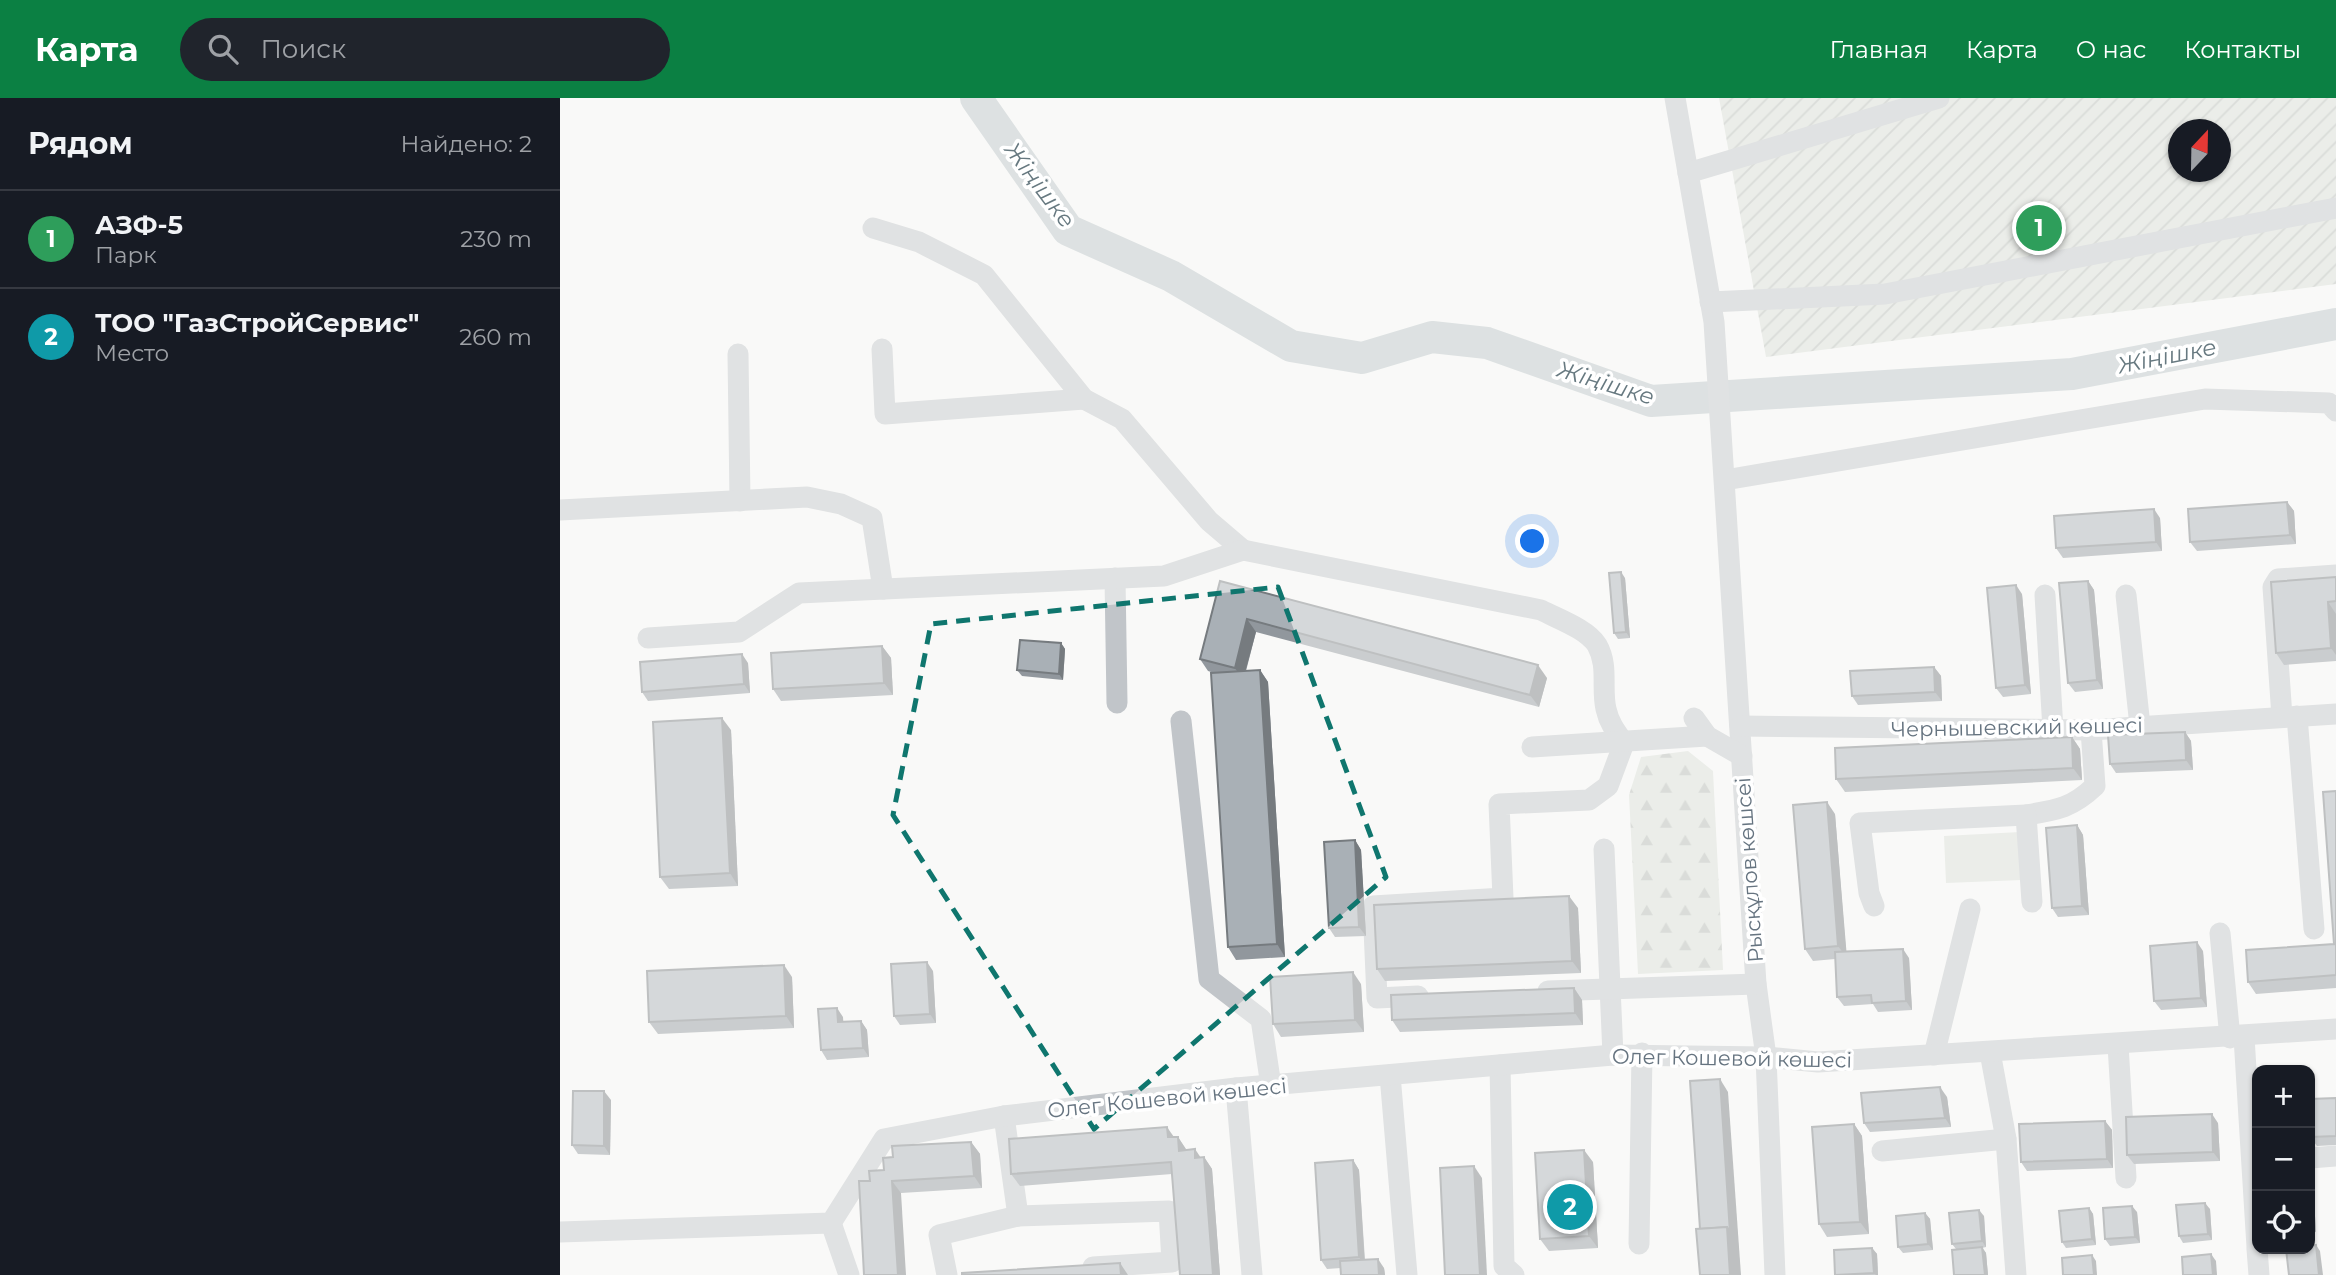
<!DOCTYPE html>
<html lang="ru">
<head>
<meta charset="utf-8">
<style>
  body { margin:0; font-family:Montserrat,sans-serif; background:#20242c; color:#f1f3f6 }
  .controls { position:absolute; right:21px; bottom:21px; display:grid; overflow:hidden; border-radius:14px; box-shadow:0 2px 5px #0004 }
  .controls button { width:63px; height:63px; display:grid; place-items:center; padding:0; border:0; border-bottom:2px solid #363941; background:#171b24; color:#f1f3f6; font:35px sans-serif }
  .compass { position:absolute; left:1608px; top:21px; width:63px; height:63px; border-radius:50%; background:#171b24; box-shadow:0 2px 5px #0004; rotate:22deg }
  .you { position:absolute; left:973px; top:444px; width:24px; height:24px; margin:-18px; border:5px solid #fff; border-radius:50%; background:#1a73e8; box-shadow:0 0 0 10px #1a73e833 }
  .badge { display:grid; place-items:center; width:46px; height:46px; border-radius:50%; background:#0b8043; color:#fff; font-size:23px; font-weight:700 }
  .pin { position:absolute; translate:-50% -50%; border:4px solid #fff; box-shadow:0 2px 7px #0006 }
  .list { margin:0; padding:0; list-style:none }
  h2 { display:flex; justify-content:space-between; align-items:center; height:91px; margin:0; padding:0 28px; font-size:30px }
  h2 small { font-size:23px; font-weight:400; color:#9ea1a6 }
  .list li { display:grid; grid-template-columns:46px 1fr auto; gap:21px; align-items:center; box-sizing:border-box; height:98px; padding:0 28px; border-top:2px solid #363941 }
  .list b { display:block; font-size:26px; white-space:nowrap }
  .list p { margin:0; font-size:23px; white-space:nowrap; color:#9ea1a6 }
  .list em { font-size:23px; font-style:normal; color:#9ea1a6 }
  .icon { flex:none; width:38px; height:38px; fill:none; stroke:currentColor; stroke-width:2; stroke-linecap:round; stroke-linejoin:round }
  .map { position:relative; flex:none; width:1776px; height:1177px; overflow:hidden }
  header { display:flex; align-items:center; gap:42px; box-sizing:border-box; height:98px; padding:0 35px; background:#0b8043; color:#fff }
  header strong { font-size:33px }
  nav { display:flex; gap:38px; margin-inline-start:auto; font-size:24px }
  .search { width:490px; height:63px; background:#20242c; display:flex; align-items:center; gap:18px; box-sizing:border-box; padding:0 24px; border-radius:38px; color:#9ea1a6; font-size:26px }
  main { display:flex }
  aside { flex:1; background:#171b24 }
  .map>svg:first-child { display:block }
</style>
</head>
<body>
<header>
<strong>Карта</strong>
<div class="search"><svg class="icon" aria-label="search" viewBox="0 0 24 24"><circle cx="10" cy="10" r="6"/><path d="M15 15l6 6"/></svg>Поиск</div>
<nav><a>Главная</a><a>Карта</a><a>О нас</a><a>Контакты</a></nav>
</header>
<main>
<aside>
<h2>Рядом<small>Найдено: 2</small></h2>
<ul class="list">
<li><span class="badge" style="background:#2e9e5b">1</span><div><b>АЗФ-5</b><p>Парк</p></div><em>230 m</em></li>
<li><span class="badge" style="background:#0f9aa8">2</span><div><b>ТОО &quot;ГазСтройСервис&quot;</b><p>Место</p></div><em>260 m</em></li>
</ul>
</aside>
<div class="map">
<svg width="1776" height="1177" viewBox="0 0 1776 1177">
  <defs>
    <pattern id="forest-firs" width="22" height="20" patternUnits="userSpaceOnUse" patternTransform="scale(1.75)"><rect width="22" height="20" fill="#d9ded7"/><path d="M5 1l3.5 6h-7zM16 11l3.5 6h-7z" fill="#b4b9b4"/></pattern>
    <pattern id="garden-furrows" width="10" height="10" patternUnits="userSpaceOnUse" patternTransform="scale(1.75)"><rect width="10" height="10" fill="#d9ded7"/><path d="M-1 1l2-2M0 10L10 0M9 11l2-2" fill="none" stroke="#b4b9b4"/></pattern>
  </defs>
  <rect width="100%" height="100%" fill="#f9f9f8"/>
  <path fill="url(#forest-firs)" d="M1128,653L1153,673L1163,872L1078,876L1069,697L1081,659Z"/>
  <path fill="url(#garden-furrows)" fill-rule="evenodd" d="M1159,0H1776V186L1206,259ZM1618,32H1660V74H1618Z"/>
  <path fill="#d9ded7" d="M1460,734L1462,782L1386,785L1384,738Z"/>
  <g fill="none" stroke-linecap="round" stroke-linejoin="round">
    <path stroke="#bac4c8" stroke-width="32" d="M416,0L508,132L611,178L731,248L802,260L872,239L927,245L1091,303L1512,276L1776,226"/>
    <g stroke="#c1c5c9" stroke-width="21">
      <path d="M1115,0L1154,224L1196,886L1206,959L1215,1177"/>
      <path d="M1128,75L1379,0"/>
      <path d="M313,130L359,144L424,177L524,301L562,321L649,423L683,452"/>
      <path d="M1150,204L1325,196L1776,110"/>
      <path d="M322,251L325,316L524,301"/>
      <path d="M178,256L180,403"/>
      <path d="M1165,382L1645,301L1769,305L1776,313"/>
      <path d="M0,412L247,399L281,406L312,420L323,491"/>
      <path d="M555,480L557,605"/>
      <path d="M1485,497L1493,632"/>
      <path d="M1566,497L1580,628"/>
      <path d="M88,540L179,534L239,495L604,478L683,452L981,512C998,521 1027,531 1037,547C1049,568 1041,590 1046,611C1049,625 1056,634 1064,645L1048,688L1029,702L939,706L943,800L813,808L817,900L858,898"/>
      <path d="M1737,618L1754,831"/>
      <path d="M1722,619L1713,489L1718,481L1776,477"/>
      <path d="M1134,620L1147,638L1182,658"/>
      <path d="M621,623L649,881L701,921L711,988"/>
      <path d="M1180,628L1531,632L1776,616"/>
      <path d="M972,649L1147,638"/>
      <path d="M1466,717C1497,712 1512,710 1535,688L1531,632"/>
      <path d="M1044,751L1053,957"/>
      <path d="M1314,808L1309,795L1300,725L1466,717L1472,804"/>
      <path d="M1660,835L1670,940"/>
      <path d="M988,893L1196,886"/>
      <path d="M1684,939L1697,1149"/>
      <path d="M1558,947L1566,1080"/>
      <path d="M1430,954L1446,1041L1456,1177"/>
      <path d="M1374,957L1410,811"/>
      <path d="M940,967L944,1168L954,1177"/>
      <path d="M830,977L847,1177"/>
      <path d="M676,990L692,1177"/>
      <path d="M444,1018L458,1118"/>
      <path d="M1322,1053L1446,1041"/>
      <path d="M1750,1060L1776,1058"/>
      <path d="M271,1125L289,1177"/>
      <path d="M0,1134L271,1125L324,1041L444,1018L676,990L1053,957L1206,959L1258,964L1776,931"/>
      <path d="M1079,1146L1082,955"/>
      <path d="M1697,1151L1699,1177"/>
      <path d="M387,1177L379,1137L458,1118L609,1113L612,1164L533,1169"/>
    </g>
  </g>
  <g fill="#91979d">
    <path d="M1727,404L1734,413L1736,446L1637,453L1630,444Z"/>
    <path d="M1600,420L1602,453L1503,460L1496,450Z"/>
    <path d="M1776,479V563L1724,567L1716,555Z"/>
    <path d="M1065,480L1070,540L1058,541L1054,535Z"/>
    <path d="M660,483L987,580L979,609L696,534L686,573L700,572L708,584L725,859L676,862L668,849L654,575L648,573L640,561Z"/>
    <path d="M1528,483L1534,492L1543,591L1515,594L1508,585Z"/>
    <path d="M1462,496L1471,596L1443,599L1436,590Z"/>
    <path d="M501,545L505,551L503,582L462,578L457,572Z"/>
    <path d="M322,548L331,560L333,597L221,603L213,591Z"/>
    <path d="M188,565L190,595L88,603L82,594Z"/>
    <path d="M1374,569L1381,578L1382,603L1298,607L1292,598Z"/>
    <path d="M171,632L178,788L109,791L100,779Z"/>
    <path d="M1625,634L1631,643L1633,672L1556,675L1550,666Z"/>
    <path d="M1512,639L1520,651L1522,682L1285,694L1276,681Z"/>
    <path d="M1776,693V890L1696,896L1688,884L1774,846Z"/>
    <path d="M1275,716L1286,854L1349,860L1352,912L1318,914L1313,906L1284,908L1277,899L1275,861L1253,863L1245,851Z"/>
    <path d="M1517,727L1523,737L1529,817L1498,819L1492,810Z"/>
    <path d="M795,742L801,752L806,838L775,839L769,830Z"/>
    <path d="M1018,810L1021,875L825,883L817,871Z"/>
    <path d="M1643,853L1647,909L1601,912L1594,903Z"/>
    <path d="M373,873L376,925L340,927L334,918Z"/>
    <path d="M232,879L234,930L98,936L89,924Z"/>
    <path d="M801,886L804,934L721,939L713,926Z"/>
    <path d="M1014,890L1022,902L1023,927L840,934L832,922Z"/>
    <path d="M283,919V924L301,923L307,932L309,959L267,962L261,952Z"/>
    <path d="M1387,999L1391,1029L1310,1034L1304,1025Z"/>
    <path d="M1776,1000V1047L1757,1048L1750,1039Z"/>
    <path d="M51,1002L50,1057L18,1056L12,1047Z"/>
    <path d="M1545,1023L1552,1032L1553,1070L1467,1073L1461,1064Z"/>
    <path d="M1658,1025L1660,1063L1574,1066L1567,1057Z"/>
    <path d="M1294,1026L1302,1038L1309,1136L1267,1139L1259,1126Z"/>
    <path d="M614,1039H618L626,1052L640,1060L644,1059L652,1071L660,1177H620L612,1076L460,1088L451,1076Z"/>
    <path d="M411,1044L420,1056L422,1090L341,1095L310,1083L324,1072L333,1059Z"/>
    <path d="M793,1062L799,1072L805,1162L824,1170L825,1177H781V1170L767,1171L761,1162Z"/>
    <path d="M1033,1064L1038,1150L989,1153L980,1141Z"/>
    <path d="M1750,1098L1754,1103L1756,1134L1750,1135Z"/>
    <path d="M1529,1110L1533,1116L1536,1147L1506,1150L1502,1144Z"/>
    <path d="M1650,1111L1652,1142L1623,1145L1619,1138Z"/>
    <path d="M1577,1114L1580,1145L1550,1148L1545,1141Z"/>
    <path d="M1365,1115L1370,1121L1373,1152L1343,1155L1338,1149Z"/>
    <path d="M1424,1118L1426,1149L1422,1150L1426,1155L1428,1177H1394L1396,1151L1392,1146Z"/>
    <path d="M1312,1150L1317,1156L1318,1177H1275Z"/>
  </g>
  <g fill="#767b7f">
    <path d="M1727,404L1734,413L1736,446L1730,437Z"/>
    <path d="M1594,411L1600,420L1602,453L1596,444Z"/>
    <path d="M1061,474L1065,480L1070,540L1066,534Z"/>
    <path d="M1528,483L1534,492L1543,591L1537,582Z"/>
    <path d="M1456,487L1462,496L1471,596L1465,587Z"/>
    <path d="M1768,504L1776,516V557L1771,550Z"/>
    <path d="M687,521L696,534L683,582L675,570Z"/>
    <path d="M501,545L505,551L503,582L499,576Z"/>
    <path d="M322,548L331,560L333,597L324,585Z"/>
    <path d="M182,556L188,565L190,595L184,586Z"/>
    <path d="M978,567L987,580L979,609L970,597Z"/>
    <path d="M1374,569L1381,578L1382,603L1375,594Z"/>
    <path d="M700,572L708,584L725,859L717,846Z"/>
    <path d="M162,620L171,632L178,788L170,775Z"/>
    <path d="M1625,634L1631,643L1633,672L1626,662Z"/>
    <path d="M1512,639L1520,651L1522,682L1513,670Z"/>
    <path d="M1267,704L1275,716L1287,860L1278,848Z"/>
    <path d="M1517,727L1523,737L1529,817L1522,808Z"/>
    <path d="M795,742L801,752L806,838L799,829Z"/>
    <path d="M1009,798L1018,810L1021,875L1012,863Z"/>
    <path d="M1637,844L1643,853L1647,909L1641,900Z"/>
    <path d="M1343,851L1349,860L1352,912L1346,903Z"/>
    <path d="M367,864L373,873L376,925L370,916Z"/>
    <path d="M224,867L232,879L234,930L226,918Z"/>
    <path d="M793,874L801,886L804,934L795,922Z"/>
    <path d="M1014,890L1022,902L1023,927L1015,915Z"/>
    <path d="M277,910L283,919L284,933L278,924Z"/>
    <path d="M301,923L307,932L309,959L303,950Z"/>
    <path d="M1160,981L1168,994L1181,1177H1170L1167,1129Z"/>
    <path d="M1380,989L1387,999L1391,1029L1385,1020Z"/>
    <path d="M44,993L51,1002L50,1057L44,1048Z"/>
    <path d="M1652,1016L1658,1025L1660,1063L1653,1054Z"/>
    <path d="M1545,1023L1552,1032L1553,1070L1547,1061Z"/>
    <path d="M1294,1026L1302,1038L1309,1136L1300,1124Z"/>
    <path d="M607,1029L616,1042L608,1039Z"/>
    <path d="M618,1039L626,1051L627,1065L619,1053Z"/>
    <path d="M411,1044L420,1056L422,1090L414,1078Z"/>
    <path d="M635,1051L643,1063L635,1060Z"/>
    <path d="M1024,1052L1033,1064L1038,1150L1029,1138Z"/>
    <path d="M644,1059L652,1071L660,1177H653Z"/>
    <path d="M793,1062L799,1072L805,1169L799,1159Z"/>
    <path d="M914,1068L922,1080L927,1177H920Z"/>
    <path d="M332,1083L341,1095L346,1177H338Z"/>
    <path d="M1750,1098L1754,1103L1756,1134L1752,1128Z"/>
    <path d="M1645,1105L1650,1111L1652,1142L1648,1136Z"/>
    <path d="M1572,1108L1577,1114L1580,1145L1575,1139Z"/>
    <path d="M1529,1110L1533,1116L1536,1147L1532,1141Z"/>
    <path d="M1419,1112L1424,1118L1426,1149L1422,1143Z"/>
    <path d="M1365,1115L1370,1121L1373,1152L1368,1146Z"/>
    <path d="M1756,1147L1760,1153L1763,1177H1759Z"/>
    <path d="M1422,1149L1426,1155L1428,1177H1425Z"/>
    <path d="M1312,1150L1317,1156L1318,1177H1316L1314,1175Z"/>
    <path d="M1651,1156L1656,1163L1657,1177H1653Z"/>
    <path d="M1532,1157L1536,1163L1537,1177H1534Z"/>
    <path d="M818,1161L824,1170L825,1177H819Z"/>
    <path d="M560,1165L568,1177H561Z"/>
  </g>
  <g fill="#a9b0b6" stroke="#767b7f" stroke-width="2">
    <path d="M1727,404L1730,437L1630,444L1628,411Z"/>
    <path d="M1594,411L1596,444L1496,450L1494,418Z"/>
    <path d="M1061,474L1066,534L1054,535L1049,475Z"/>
    <path d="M1776,479V503L1768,504L1771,550L1716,555L1711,484Z"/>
    <path d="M660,483L978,567L970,597L687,521L675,570L640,561Z"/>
    <path d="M1528,483L1537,582L1508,585L1499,485Z"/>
    <path d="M1456,487L1465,587L1436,590L1427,490Z"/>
    <path d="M460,542L501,545L499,576L457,572Z"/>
    <path d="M322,548L324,585L213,591L211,555Z"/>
    <path d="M182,556L184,586L82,594L80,564Z"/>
    <path d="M1374,569L1375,594L1292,598L1290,573Z"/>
    <path d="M700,572L717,846L668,849L651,575Z"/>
    <path d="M162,620L170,775L100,779L93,624Z"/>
    <path d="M1625,634L1626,662L1550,666L1548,637Z"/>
    <path d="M1512,639L1513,670L1276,681L1275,650Z"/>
    <path d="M1776,693V877L1688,884L1686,852L1774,846L1763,694Z"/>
    <path d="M1267,704L1278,848L1245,851L1233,707Z"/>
    <path d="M1517,727L1522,808L1492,810L1486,730Z"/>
    <path d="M795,742L799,829L769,830L764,744Z"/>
    <path d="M1009,798L1012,863L817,871L814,807Z"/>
    <path d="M1637,844L1641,900L1594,903L1590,848Z"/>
    <path d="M1343,851L1346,903L1312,905L1311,897L1277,899L1275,854Z"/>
    <path d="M367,864L370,916L334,918L331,866Z"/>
    <path d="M224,867L226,918L89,924L87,873Z"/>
    <path d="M793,874L795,922L713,926L710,879Z"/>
    <path d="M1014,890L1015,915L832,922L831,897Z"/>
    <path d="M277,910L278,924L301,923L303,950L261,952L258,911Z"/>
    <path d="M1160,981L1170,1135L1167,1129L1140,1131L1130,983Z"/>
    <path d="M1380,989L1385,1020L1304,1025L1301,995Z"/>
    <path d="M13,993H44V1048L12,1047Z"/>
    <path d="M1776,1000V1038L1750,1039V1001Z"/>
    <path d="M1652,1016L1653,1054L1567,1057L1566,1019Z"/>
    <path d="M1545,1023L1547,1061L1461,1064L1459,1026Z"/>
    <path d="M1294,1026L1300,1124L1259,1126L1252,1029Z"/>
    <path d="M607,1029L608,1039H618L619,1053L635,1051V1060L644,1059L653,1177H620L611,1064L451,1076L449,1041Z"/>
    <path d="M411,1044L414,1078L332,1083L338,1177H304L299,1083H310L309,1073L324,1072L323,1060L333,1059L332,1048Z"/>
    <path d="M1024,1052L1029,1138L980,1141L975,1055Z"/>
    <path d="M793,1062L799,1159L761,1162L755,1065Z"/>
    <path d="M914,1068L920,1177H885L880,1070Z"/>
    <path d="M1750,1102L1752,1128L1750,1129Z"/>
    <path d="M1645,1105L1648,1136L1619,1138L1616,1107Z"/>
    <path d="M1572,1108L1575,1139L1545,1141L1543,1110Z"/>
    <path d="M1529,1110L1532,1141L1502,1144L1499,1113Z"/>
    <path d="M1419,1112L1422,1143L1392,1146L1389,1115Z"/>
    <path d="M1365,1115L1368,1146L1338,1149L1336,1118Z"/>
    <path d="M1167,1129L1170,1177H1140L1136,1131Z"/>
    <path d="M1756,1147L1759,1177H1729L1726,1151H1750V1148Z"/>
    <path d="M1422,1149L1425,1177H1394L1392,1152Z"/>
    <path d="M1312,1150L1314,1175L1275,1177L1274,1152Z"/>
    <path d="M1651,1156L1653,1177H1623L1622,1159Z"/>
    <path d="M1532,1157L1534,1177H1503L1502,1160Z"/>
    <path d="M818,1161L819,1177H781L780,1163Z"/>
    <path d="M560,1165L561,1177H402V1175Z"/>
  </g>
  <path d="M0 0H1776V1177H0ZM718,489L826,779L534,1031L333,717L371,526Z" fill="#f9f9f8" fill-opacity=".55" fill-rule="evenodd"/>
  <path fill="none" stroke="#0f766e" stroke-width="5" stroke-dasharray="14 9" stroke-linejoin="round" d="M718,489L826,779L534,1031L333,717L371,526Z"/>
  <g text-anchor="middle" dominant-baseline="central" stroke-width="7" stroke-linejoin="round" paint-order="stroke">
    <g font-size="21" fill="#667480" stroke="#fff">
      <text transform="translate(1457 629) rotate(-1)">Чернышевский көшесі</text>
      <text transform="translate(1189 772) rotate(-94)">Рысқұлов көшсеі</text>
      <text transform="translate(1172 960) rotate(1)">Олег Кошевой көшесі</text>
      <text transform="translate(607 1000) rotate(-6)">Олег Кошевой көшесі</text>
    </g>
    <g font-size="23" font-style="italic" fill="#677980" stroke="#fff">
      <text transform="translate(480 87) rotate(53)">Жіңішке</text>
      <text transform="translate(1607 258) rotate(-11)">Жіңішке</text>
      <text transform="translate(1046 285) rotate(17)">Жіңішке</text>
    </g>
  </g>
</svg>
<div class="controls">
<button>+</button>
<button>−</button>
<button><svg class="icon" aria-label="locate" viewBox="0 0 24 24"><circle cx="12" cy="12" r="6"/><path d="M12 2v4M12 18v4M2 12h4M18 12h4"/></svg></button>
</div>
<svg class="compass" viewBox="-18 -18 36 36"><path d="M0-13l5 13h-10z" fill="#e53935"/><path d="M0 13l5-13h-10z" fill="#9ea1a6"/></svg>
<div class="you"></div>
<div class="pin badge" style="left:1479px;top:130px;background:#2e9e5b">1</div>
<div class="pin badge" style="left:1010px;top:1109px;background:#0f9aa8">2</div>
</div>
</main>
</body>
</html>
